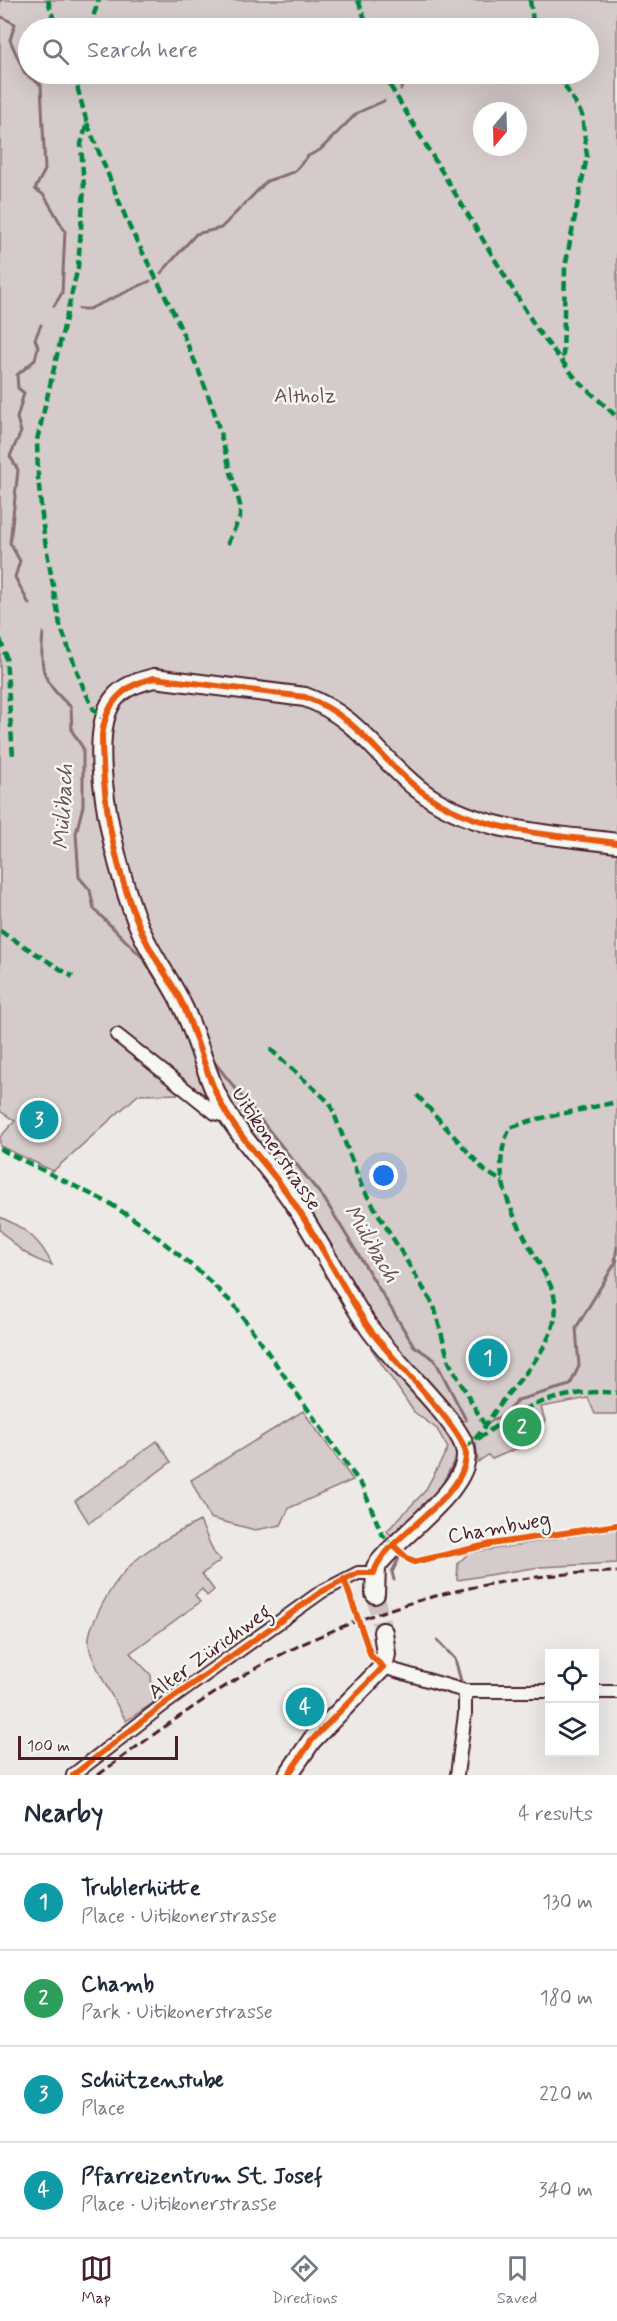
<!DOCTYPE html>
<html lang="en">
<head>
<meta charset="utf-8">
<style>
  body { margin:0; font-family:Mynerve,sans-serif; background:#f6f6f7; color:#1f2937 }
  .controls { position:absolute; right:18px; bottom:18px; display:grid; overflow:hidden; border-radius:0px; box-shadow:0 6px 24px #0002 }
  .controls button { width:54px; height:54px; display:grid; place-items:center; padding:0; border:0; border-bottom:2px solid #e0e1e3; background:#fff; color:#1f2937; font:30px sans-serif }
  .compass { position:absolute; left:473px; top:102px; width:54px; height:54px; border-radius:50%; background:#fff; box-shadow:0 6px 24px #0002; rotate:199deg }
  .scale { position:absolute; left:18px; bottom:15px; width:160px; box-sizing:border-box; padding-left:6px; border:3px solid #4a1f2b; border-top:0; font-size:16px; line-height:21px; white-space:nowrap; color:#4a1f2b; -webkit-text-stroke:4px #f6f6f2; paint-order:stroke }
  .you { position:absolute; left:384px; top:1176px; width:21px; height:21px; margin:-15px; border:4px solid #fff; border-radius:50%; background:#1a73e8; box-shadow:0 0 0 9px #1a73e833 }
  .badge { display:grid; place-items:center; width:39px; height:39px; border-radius:50%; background:#4a1f2b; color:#fff; font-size:20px; font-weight:700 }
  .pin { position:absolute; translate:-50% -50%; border:3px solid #fff; box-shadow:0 2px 6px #0006 }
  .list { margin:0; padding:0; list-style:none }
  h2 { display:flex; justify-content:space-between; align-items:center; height:78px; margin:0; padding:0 24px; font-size:26px }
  h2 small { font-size:20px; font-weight:400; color:#747a83 }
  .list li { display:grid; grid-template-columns:39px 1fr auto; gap:18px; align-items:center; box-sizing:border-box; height:96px; padding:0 24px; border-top:2px solid #e0e1e3 }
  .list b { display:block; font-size:22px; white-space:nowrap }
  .list p { margin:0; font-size:20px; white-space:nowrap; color:#747a83 }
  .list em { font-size:20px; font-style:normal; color:#747a83 }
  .icon { flex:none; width:33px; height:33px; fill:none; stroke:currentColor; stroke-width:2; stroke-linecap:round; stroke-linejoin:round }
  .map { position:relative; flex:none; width:617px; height:1775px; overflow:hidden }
  .search { position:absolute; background:#fff; box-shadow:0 6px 24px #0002; left:18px; right:18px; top:18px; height:66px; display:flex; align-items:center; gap:15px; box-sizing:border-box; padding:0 21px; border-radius:33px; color:#747a83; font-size:22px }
  .sheet { height:462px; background:#fff }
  nav { display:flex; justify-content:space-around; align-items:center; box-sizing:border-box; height:84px; border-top:2px solid #e0e1e3; background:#fff; font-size:16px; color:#747a83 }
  nav a { display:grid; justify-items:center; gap:3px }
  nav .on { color:#4a1f2b }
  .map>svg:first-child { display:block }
</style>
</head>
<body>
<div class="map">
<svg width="617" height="1775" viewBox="0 0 617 1775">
  <rect width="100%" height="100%" fill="#ece9e6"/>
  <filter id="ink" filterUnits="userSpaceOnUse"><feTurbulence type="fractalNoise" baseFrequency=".0167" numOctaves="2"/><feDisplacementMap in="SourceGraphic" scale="12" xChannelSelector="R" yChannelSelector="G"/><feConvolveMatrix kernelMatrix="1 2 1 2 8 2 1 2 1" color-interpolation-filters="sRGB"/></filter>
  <g filter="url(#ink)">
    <g fill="#d4cbca" stroke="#8f757a" stroke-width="1.5" fill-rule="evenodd">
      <path d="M0,0H617V1414H595L588,1398L541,1407L545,1421L518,1448L492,1459L488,1455L478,1462L476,1443L460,1451C453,1491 423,1510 395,1537L388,1533L387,1531L425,1491L448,1448L437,1429L414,1412L371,1348L386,1340L222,1093L138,1095L53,1171L0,1146V1137L15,1121L0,1111ZM28,28H588V74H28ZM482,111H518V147H482Z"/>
      <path d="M0,1217C25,1228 41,1240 52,1265C29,1259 16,1247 0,1230Z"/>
      <path d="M303,1411L353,1480L289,1508L281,1525L255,1530L210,1518L191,1480Z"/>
      <path d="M157,1441L171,1462L89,1523L75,1501Z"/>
      <path d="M200,1521L214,1553L221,1560L202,1574L214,1590L207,1596L202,1589L195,1595L200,1602L130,1653L151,1675L153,1703L126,1721C115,1700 96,1672 90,1650C86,1636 93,1623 99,1611C123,1561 152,1545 200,1521Z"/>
      <path d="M617,1529V1563L540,1567L457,1580L458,1563L469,1553Z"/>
    </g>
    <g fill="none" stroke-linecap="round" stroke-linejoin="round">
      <g stroke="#886e73" stroke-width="3">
        <path d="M0,1V0"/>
        <path d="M0,16L15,24L10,40L25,74L41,85L45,170L35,189L44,195L65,231L62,293L54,306"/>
        <path d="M401,89L405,74"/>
        <path d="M161,273L196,234L221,228L267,181L294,172L308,156L320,150L357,113L384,101"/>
        <path d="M79,309H89L150,281"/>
        <path d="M29,604L15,577L20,561L10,543L18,470L10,456L21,432L17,418L24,393L18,388L17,375L35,360L38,347L35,339L41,325"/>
        <path d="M43,633C39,670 43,683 71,707L72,731L83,748V806L76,833L79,877L90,890L94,909L143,958L170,1001"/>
        <path d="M215,1063L325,1200L414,1346L435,1360L466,1420"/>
        <path d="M615,1260L617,1247"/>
        <path d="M491,1421L504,1415L518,1400L570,1385L579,1366L576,1328L617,1260"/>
        <path d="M443,1485L454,1462"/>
        <path d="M394,1580L392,1572L400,1556"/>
        <path d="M437,1640L455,1659L461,1681"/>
      </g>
      <path stroke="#ccc1c1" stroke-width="18" stroke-dasharray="18 9" stroke-linecap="butt" d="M375,1594L383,1632"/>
      <g stroke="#4a1f2b" stroke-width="16">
        <g id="street">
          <path d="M117,1035L215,1113L228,1117"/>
          <path d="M383,1667L465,1691H550"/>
          <path d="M594,1692H617"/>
          <path d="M73,1775L163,1705L321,1592L358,1573H374"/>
          <path d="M457,1775L465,1714V1691"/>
        </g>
      </g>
      <g stroke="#4a1f2b" stroke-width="22">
        <g id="secondary">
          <path d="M375,1594L376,1567C394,1538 476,1486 465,1448C457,1419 391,1359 370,1329C342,1288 321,1243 293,1202C273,1172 248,1147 229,1117C207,1084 200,1041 182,1005C170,979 152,957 141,931C120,885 82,743 113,700C123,686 139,682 154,678L305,697C357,716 377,756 417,788C473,833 549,834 617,843"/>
          <path d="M288,1775L312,1740L383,1667L386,1654L383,1632"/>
        </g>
      </g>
      <use href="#street" stroke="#f6f6f2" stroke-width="12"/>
      <use href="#secondary" stroke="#f6f6f2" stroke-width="18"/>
      <path stroke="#4a1f2b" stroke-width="3" stroke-dasharray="9 4.5" stroke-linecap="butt" d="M98,1775C146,1740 193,1705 244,1675C356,1609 487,1573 617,1572"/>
      <g stroke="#00873e" stroke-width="4.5" stroke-dasharray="9 4.5" stroke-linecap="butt">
        <path d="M48,0L56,28"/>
        <path d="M358,0L368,28"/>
        <path d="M530,0L534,28"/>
        <path d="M89,28L99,0"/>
        <path d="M80,74L77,86L87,123L81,144L84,188L78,267L37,440L38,477L44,535L60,625L83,687L94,710L104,720"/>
        <path d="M383,74L538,331L577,380L617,417"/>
        <path d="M558,74L582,115L587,156L565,267L563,362"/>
        <path d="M87,123L130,228L174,313L198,369L214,411L240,505V517L227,545"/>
        <path d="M0,639L6,657L13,756"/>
        <path d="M0,931L73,977"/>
        <path d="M270,1049L330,1103L362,1187L434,1306L449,1362L484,1424"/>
        <path d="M417,1095L485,1171L503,1182"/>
        <path d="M0,1149L109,1203L141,1224L201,1273L235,1306L362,1486L382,1534L394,1546"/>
        <path d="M478,1439C491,1430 503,1420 517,1413C543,1398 587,1389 617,1393"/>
        <path d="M465,1448C481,1437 493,1411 507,1395C526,1373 550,1346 555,1317C558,1298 551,1285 542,1269C519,1225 485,1178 510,1128L533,1120L617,1102"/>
      </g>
      <g stroke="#f6f6f2" stroke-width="10">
        <g id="cycleway">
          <path d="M394,1546L408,1559L414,1562L491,1544L617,1525"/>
          <path d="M344,1579L371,1656L383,1667"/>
          <path d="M73,1775L163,1705L321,1592L358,1573H374C382,1538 465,1501 466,1455C466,1431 387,1355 369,1328C342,1287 321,1243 293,1202C274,1172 247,1147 228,1116C208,1083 199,1043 184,1007C172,981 152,957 141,930C114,868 102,802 102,735C106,702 123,685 154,678L305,697C357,716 377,756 417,788C473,833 549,834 617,843"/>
          <path d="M288,1775L312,1740L383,1667"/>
        </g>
      </g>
      <use href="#cycleway" stroke="#e8590c" stroke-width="6"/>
    </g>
  </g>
  <g text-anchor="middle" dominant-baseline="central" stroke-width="5" stroke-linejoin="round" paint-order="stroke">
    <g font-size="21" fill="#6c4a53" stroke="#f6f6f2">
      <text x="305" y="396">Altholz</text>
    </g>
    <g font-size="21" fill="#4a1f2b" stroke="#f6f6f2">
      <text transform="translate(276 1149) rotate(56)">Uitikonerstrasse</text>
      <text transform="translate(499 1528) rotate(-10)">Chambweg</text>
      <text transform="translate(210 1652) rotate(-36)">Alter Zürichweg</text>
    </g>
    <g font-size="22" font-style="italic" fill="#6e4d55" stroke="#f6f6f2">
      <text transform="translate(64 807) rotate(-87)">Mülibach</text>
      <text transform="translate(371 1244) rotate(59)">Mülibach</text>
    </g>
  </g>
</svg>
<div class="controls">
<button><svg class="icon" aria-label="locate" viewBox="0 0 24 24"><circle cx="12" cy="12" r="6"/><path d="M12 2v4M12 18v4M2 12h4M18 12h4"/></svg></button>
<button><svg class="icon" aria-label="layers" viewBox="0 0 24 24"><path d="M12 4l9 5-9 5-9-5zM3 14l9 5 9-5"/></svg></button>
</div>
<svg class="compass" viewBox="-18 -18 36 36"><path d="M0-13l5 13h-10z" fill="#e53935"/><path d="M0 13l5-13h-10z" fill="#747a83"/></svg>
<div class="scale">100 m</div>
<div class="you"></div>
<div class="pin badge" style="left:488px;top:1358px;background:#0f9aa8">1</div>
<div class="pin badge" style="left:522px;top:1427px;background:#2e9e5b">2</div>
<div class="pin badge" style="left:39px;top:1120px;background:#0f9aa8">3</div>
<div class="pin badge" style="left:305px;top:1707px;background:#0f9aa8">4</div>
<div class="search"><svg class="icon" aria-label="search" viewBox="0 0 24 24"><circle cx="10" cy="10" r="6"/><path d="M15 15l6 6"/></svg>Search here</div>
</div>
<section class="sheet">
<h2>Nearby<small>4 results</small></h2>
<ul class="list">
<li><span class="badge" style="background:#0f9aa8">1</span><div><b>Trublerhütte</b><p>Place · Uitikonerstrasse</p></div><em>130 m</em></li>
<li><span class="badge" style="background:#2e9e5b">2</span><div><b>Chamb</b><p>Park · Uitikonerstrasse</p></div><em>180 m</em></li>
<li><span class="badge" style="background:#0f9aa8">3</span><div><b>Schützenstube</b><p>Place</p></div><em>220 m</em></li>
<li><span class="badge" style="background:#0f9aa8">4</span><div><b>Pfarreizentrum St. Josef</b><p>Place · Uitikonerstrasse</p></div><em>340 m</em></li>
</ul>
</section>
<nav>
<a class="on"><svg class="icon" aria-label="map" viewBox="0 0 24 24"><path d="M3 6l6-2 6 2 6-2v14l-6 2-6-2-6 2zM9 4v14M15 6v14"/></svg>Map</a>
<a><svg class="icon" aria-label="directions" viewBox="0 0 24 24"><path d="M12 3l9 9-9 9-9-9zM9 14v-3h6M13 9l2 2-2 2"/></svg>Directions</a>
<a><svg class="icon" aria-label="saved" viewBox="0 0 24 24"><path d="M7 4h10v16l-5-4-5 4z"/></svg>Saved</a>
</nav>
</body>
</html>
